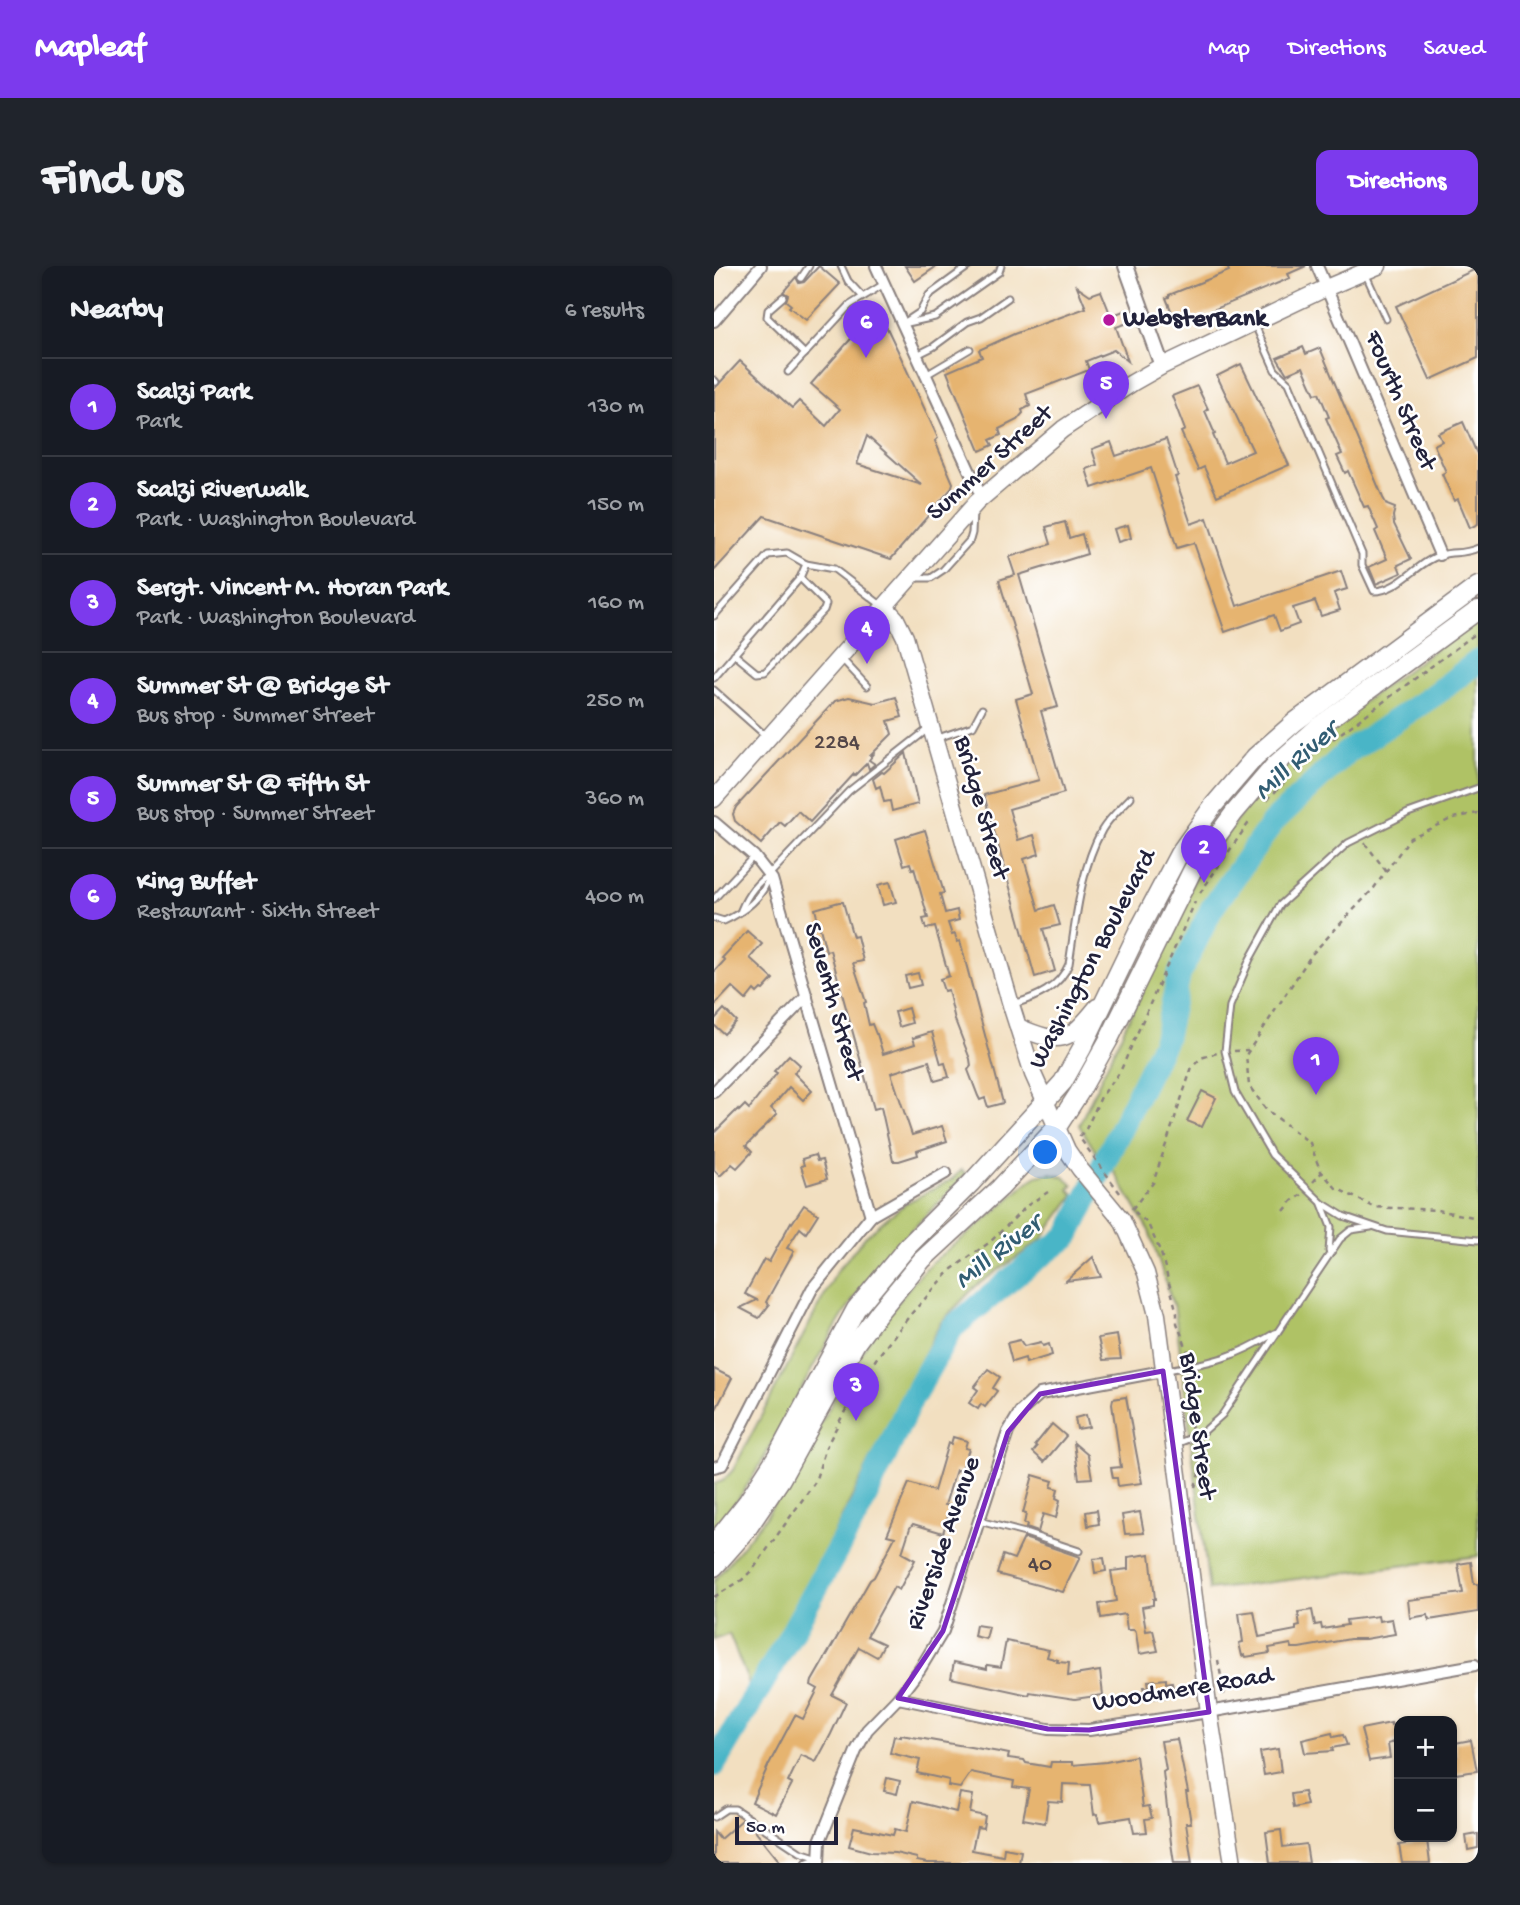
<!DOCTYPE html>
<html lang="en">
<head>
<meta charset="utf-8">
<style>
  body { margin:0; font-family:"Gochi Hand",sans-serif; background:#20242c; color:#f1f3f6 }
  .controls { position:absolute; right:21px; bottom:21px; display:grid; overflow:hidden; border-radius:14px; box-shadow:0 2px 5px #0004 }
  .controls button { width:63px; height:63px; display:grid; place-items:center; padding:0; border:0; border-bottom:2px solid #363941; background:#171b24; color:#f1f3f6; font:35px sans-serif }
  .scale { position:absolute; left:21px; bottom:18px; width:103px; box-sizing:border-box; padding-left:7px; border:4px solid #22223b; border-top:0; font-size:19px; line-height:24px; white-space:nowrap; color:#22223b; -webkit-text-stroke:5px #fff; paint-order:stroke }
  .you { position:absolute; left:332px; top:887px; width:24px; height:24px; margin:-18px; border:5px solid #fff; border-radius:50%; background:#1a73e8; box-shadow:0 0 0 10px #1a73e833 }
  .badge { display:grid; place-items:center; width:46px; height:46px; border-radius:50%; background:#7c3aed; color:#fff; font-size:23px; font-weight:700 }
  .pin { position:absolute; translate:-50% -58px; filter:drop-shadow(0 2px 4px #0008) }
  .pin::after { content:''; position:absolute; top:37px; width:24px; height:21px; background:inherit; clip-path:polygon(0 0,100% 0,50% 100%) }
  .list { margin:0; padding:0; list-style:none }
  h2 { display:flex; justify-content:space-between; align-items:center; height:91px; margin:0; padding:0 28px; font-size:30px }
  h2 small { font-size:23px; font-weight:400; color:#9ea1a6 }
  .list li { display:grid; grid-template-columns:46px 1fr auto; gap:21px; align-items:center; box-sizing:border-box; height:98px; padding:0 28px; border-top:2px solid #363941 }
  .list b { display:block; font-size:26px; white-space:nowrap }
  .list p { margin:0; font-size:23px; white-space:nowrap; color:#9ea1a6 }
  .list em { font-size:23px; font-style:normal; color:#9ea1a6 }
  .map { position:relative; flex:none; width:764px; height:1597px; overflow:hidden; border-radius:14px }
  header { display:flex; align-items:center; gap:42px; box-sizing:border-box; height:98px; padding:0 35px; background:#7c3aed; color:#fff }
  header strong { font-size:33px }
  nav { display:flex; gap:38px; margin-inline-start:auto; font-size:24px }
  .intro { display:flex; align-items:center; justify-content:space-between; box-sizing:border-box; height:168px; padding:0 42px }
  h1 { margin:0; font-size:49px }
  .button { padding:18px 32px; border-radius:14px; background:#7c3aed; color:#fff; font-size:24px; font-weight:700 }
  main { display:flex; gap:42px; padding:0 42px }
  aside { flex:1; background:#171b24; border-radius:14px; box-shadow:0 2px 5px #0004 }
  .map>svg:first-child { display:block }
</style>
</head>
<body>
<header>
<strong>Mapleaf</strong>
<nav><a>Map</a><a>Directions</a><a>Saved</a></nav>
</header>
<div class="intro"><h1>Find us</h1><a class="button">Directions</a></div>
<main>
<aside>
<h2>Nearby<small>6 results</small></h2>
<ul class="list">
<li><span class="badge">1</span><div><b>Scalzi Park</b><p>Park</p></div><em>130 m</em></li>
<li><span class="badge">2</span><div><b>Scalzi Riverwalk</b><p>Park · Washington Boulevard</p></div><em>150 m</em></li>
<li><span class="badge">3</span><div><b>Sergt. Vincent M. Horan Park</b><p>Park · Washington Boulevard</p></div><em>160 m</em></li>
<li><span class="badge">4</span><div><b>Summer St @ Bridge St</b><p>Bus stop · Summer Street</p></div><em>250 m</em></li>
<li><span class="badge">5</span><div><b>Summer St @ Fifth St</b><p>Bus stop · Summer Street</p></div><em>360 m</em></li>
<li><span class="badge">6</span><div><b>King Buffet</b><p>Restaurant · Sixth Street</p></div><em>400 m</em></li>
</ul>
</aside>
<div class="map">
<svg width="764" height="1597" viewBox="0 0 764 1597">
  <rect width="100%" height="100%" fill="#fff"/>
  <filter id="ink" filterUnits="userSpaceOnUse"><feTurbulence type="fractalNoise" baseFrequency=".0143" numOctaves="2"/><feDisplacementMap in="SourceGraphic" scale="14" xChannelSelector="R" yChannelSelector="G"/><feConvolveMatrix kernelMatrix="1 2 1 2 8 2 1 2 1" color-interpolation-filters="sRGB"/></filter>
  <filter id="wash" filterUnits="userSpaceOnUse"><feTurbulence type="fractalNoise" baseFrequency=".00686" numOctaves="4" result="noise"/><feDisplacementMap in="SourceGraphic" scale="28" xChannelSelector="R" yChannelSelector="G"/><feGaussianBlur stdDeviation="1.57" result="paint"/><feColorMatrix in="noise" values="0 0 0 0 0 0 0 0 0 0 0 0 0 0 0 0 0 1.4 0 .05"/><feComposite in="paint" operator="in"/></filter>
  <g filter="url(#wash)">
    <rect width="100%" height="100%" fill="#f2dfc0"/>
    <g fill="#afc265" stroke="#687250" stroke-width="2">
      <path d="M764,352V1290L495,1324L461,1045L435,965L401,907L383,888L365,859L481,612L542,528L606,468Z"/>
      <path d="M248,904L252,908C212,951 167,990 135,1040C86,1114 57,1197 0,1265V1218L9,1215L19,1204L123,1005L151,971L174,951L194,936L237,914Z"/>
      <path d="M337,907L350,911L359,919L355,923L360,929L327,974L262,1020L226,1057L80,1346L36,1420L15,1368L0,1374V1315L50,1253L80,1206L125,1124L159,1068L201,1014L218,996L273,953L314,916L323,910Z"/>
    </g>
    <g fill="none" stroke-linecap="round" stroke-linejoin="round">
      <path stroke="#4ab5c7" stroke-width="24" d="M0,1499L72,1377L148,1239L198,1132L238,1062L313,1000L354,970L451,773L465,709L498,642L559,556L632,487L723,427L764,395"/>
    </g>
    <g id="blocks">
      <g fill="#e6b470" fill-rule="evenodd">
        <path d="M105,0L126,18L92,54L75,41L77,39L72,35L74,29L69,26L82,11L85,17L90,16Z"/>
        <path d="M191,0H223L201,15Z"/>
        <path d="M513,0H592L574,8L576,12L569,15L463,59L452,32L455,31V29L515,5Z"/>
        <path d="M764,2V92L716,114L682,40Z"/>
        <path d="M363,20L376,29L387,25L397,50L412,44L416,56L402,61L414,95L400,84L372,95L375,104L312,128L316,140L308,144L309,147L303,154L285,163L287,169L276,174L279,179L266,185L233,106L268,91L265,84L300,68L372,42Z"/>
        <path d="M158,53L173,62L184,85L224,172L221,175L239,217L237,223L177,293L50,250L0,305V123L26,95L78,142L85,135L112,160L126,143L97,118L150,58ZM153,170L208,219L143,198Z"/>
        <path d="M589,81L592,88L606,82L669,232L673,239L681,242L679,250L680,258L697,293L684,299L687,307L662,318L655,301L673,293L661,265L664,263L654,240L650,241L634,205L631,207L623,190L628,188L612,152L615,151L605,127L601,128L589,101L573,108L563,92Z"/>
        <path d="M527,98L575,199L503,230L490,201L484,204L467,166L471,164L458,130L483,120L494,143L491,145L501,168L499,169L511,197L539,185L503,110Z"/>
        <path d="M749,156L764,190V258L756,262L744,233L740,235L728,208L732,206L720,179L728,175L724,167Z"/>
        <path d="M452,173L464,210L461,211L477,258L493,252L523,340L627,305L633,323L620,327L626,344L607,350L601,335L579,342L585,358L566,365L560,349L511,366L480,277L463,282L437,202L378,222L372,203L383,199L378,183L397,176L402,190Z"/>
        <path d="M351,256L355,272L368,268L373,288L305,309L344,441L327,445L350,527L295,543L304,574L320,569L325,588L310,593L325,644L340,639L346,659L329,663L341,705L321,711L270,529L325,514L302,433L319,428L285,314L301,309L295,291L337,278L332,261Z"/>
        <path d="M414,259L417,272L404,276L400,263Z"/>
        <path d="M135,431L161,437L182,431L188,451L174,455L178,468L157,489H159L155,494L161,498L155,503L153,497L141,509L140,508L96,556L84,545L71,560L66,556L47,578L21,555L19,548L22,541L121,435Z"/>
        <path d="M192,487L204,538L178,545L176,535L170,536L166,520L162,522L159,513L168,506L170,507Z"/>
        <path d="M211,564L230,627L226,628L231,647L243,644L245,654L234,657L238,669L241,668L243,676L246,675L289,837L274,841L271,832L266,834L264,830L254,804L257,800L256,793L241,754L234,724L230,725L226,713L235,710L221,661L212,663L209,653L214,652L200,602L198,603L196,597L190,599L182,573Z"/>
        <path d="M176,616L182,636L169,639L164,619Z"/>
        <path d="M125,636H129L139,671L143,670L149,695L139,697L152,736L150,737L155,759L158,758L162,768H163L169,788L201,778L199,772L218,766L227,798L231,797L235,811L221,815L215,795L177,807L198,869L228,860L233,875L203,885L204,889L185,895H179L167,841L160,843L116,684L112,685L101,643Z"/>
        <path d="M33,665L48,678L36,692L59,713L49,724L47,723L43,727L40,724L32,734L18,721L0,740V706L11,694L8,692Z"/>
        <path d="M204,707L207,719L194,722L191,710Z"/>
        <path d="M194,742L198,757L185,761L181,746Z"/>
        <path d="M10,743L22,755L10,768L0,759V754Z"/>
        <path d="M75,789L86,799L80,807L98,825L89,834L75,821L57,842L63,848L32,880L38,886L23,902L18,898L6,910L0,904V867L24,843L25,845L31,839L35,843L63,807L60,805Z"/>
        <path d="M488,825L502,832L488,861L473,855Z"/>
        <path d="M101,889L103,895L108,894L113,913L93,919L87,900L90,899L88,893Z"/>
        <path d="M90,939L104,948L92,967L86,962L73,982L80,985L52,1036L55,1039L45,1052L26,1042L43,1034L31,1028L50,993L55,996L77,956L78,957Z"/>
        <path d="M379,991L387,1011L352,1015Z"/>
        <path d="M403,1069L407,1093L389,1094L384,1072Z"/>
        <path d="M306,1074L310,1080L327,1076L329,1080L335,1078L338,1089L312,1097L311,1092L298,1096L293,1077Z"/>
        <path d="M0,1103L18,1112L0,1147Z"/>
        <path d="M274,1103L286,1111L279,1122L283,1125L271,1141L267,1138L264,1143L255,1137L264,1124L260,1121Z"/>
        <path d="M412,1131L428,1217L404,1220L403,1212H399L397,1202L407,1201L398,1138L399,1133Z"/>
        <path d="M372,1149L375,1161L363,1163L361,1152Z"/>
        <path d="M338,1158L352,1170L330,1196L319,1186L323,1181L321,1179Z"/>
        <path d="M239,1171L253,1175L251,1182L255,1183L247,1205L242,1204L231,1239L237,1240L229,1267L199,1258L196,1262L188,1287L201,1294L185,1324L180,1321L153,1370L170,1378L163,1391L145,1381L118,1429L132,1436L117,1468L102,1496L87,1489L74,1516L78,1518L62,1548L38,1536L54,1500L81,1449L89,1453L104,1423L97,1419L98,1415L156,1314L160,1311L181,1271L173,1269L195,1217L220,1225L234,1177L237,1178Z"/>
        <path d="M360,1177L374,1189L378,1212L365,1213Z"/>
        <path d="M319,1209L339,1215L337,1221L344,1223L342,1232L346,1234L342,1252L329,1248L324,1266L312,1262L313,1258H310L312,1248L309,1247Z"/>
        <path d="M383,1244L385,1258L374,1260L372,1246Z"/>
        <path d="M426,1246L430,1267L411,1268L408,1249Z"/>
        <path d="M310,1272L366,1291L349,1326L283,1308L289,1289L300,1293Z"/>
        <path d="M436,1288L441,1333H439V1339L428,1341L432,1365L439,1364L444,1385L425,1388L422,1367L420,1364H413L411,1348L387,1352L385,1338L402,1335L397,1305L414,1303V1291Z"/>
        <path d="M390,1292L392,1305L381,1307L379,1293Z"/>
        <path d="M757,1296L760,1318H764V1346L715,1354L714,1349L696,1352L694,1334L749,1327L744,1298Z"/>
        <path d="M598,1344L601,1359L607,1358L608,1363L633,1359L632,1354L664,1350L665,1355L678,1353L681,1368L651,1373H636L585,1382H578L577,1378L555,1382L556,1387L532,1391L531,1389L528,1390L525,1377L529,1376L525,1347L540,1345L545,1371L582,1364V1361L586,1360L584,1346Z"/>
        <path d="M262,1359L275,1361L272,1373L260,1370Z"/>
        <path d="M292,1375L335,1384L333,1391L344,1394L343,1396L355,1397L354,1410L386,1405L389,1429L361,1433L316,1426L315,1429L237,1412L240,1396L273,1403V1399L287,1401Z"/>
        <path d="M452,1413V1417L458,1416L460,1428H454L455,1431L432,1433L430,1421H435L434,1415Z"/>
        <path d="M677,1457V1459L684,1458L685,1474L674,1478L676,1492L655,1495L647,1463Z"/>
        <path d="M618,1467L619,1471L629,1469L633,1479L618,1482L619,1485L591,1487L588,1474Z"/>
        <path d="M187,1469L285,1486L295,1488L294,1492L310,1494L312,1497L336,1501L337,1496H359V1499L392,1496L422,1490L429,1541L435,1540L438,1552L431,1553L433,1566L420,1567L417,1551L385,1556L383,1548L380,1549L376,1519L349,1518L348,1536L334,1535L331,1557L309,1553L315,1523L299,1521L300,1515L257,1506L246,1522L234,1520L235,1514L203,1507L206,1494L176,1487L180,1470L187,1471Z"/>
        <path d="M463,1473L474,1526H472L477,1557H472L478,1597H460L457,1577L449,1506L452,1504L447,1475Z"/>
        <path d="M757,1474L763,1505L741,1508L739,1492L743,1491L741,1477Z"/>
        <path d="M564,1483L567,1506L550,1509L546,1486Z"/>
        <path d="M173,1512L186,1515L183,1528L170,1525Z"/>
        <path d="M590,1526L593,1539L579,1542L577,1528Z"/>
        <path d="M246,1527L259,1529L256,1547L271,1550L269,1562L263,1561L258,1584L289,1590L290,1582L307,1585L305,1597H213L203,1595V1592L181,1587L157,1586L135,1580L140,1561L179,1569L181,1563L192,1566L199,1535L242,1546Z"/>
        <path d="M28,1554L37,1560L67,1597H0V1566L6,1573Z"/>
        <path d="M567,1564L569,1581L592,1578L595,1597H556L552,1566Z"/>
        <path d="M764,1568V1582L754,1584L752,1570Z"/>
        <path d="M713,1574L716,1597H688L685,1579Z"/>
      </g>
    </g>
  </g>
  <g filter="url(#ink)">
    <use href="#blocks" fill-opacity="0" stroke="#8a807e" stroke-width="2"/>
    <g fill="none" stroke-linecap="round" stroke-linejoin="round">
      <g stroke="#8a807e" stroke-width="9">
        <g id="service">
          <path d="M127,0L134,15L148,30"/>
          <path d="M652,9L672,53"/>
          <path d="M87,12L95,0"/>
          <path d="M69,31L54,44L53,51L91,88"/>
          <path d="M191,56L206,46L215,29L255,0"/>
          <path d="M189,58L221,51L285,6L287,0"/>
          <path d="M541,59L561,104L575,117L648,288V299L660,325C686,325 704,295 727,289C740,285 748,289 764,282"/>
          <path d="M203,89L219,81L253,56L267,51L294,32"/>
          <path d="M74,106L136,39L170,18"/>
          <path d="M212,109L256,83"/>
          <path d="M0,114L2,116"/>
          <path d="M92,298L120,303L167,339"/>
          <path d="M201,312H217L229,304L256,274L258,267L259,246"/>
          <path d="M0,350L54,289L73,287L92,298L86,312"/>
          <path d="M127,392L153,420"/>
          <path d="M0,412L86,312L112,338L110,344L51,406L43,407L20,388"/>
          <path d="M0,424L53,471"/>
          <path d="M224,472L259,460L268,443"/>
          <path d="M764,522L694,547L634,577L566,639L536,693L516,740L511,785L521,826L558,889L608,937L629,950L673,965L764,974"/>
          <path d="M0,633L40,590"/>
          <path d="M27,644C33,630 41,617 55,609L135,525L214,463"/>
          <path d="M0,652L10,655C30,646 50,631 55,610"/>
          <path d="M300,738C323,731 345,722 355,698C362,654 366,604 388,564C395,552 408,541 417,531"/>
          <path d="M608,938L617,961L615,985"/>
          <path d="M453,1104C500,1096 520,1092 561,1067"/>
          <path d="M462,1178L487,1168L508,1149L626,973L637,964L657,961"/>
          <path d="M265,1255L311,1267L365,1285"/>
          <path d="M0,1551L12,1543H21L86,1586L105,1592"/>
          <path d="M91,1597L102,1593"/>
        </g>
      </g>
      <g stroke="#8a807e" stroke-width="14">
        <g id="minor">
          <path d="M162,0L268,232"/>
          <path d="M603,0L726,289"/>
          <path d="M0,55L47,0"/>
          <path d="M0,556L40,590L58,613L157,950"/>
          <path d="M0,826L93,730"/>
          <path d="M0,1201L8,1199L98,1023L157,950L232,907"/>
          <path d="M184,1432L334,1463L375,1464L495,1446L761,1399"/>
          <path d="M105,1597L106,1575L142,1485L153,1464L184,1432L206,1403L229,1365L294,1166L306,1146L326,1128L449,1105"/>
        </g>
      </g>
      <g stroke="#8a807e" stroke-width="18">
        <path id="tertiary" d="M412,0L448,100"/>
      </g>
      <g stroke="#8a807e" stroke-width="19">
        <g id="secondary">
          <path d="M172,342L182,353L191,371L297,739L319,808L353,884L366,903L408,954L432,1007L443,1049L495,1446L519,1597"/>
          <path d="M0,533L263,236L349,163L418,117L448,100L612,22L664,0"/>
          <path d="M304,761C347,779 354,777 383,741"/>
        </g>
      </g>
      <g stroke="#8a807e" stroke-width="21">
        <g id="primary">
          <path d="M0,1278L34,1235L63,1190L142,1043L194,980L257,917L349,816L368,782L426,662L465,588L499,540L541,491L581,456L764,320"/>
          <path d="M0,1301L31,1266L67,1213L142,1077L165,1046L208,994L286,922L343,861L365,827L394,775L479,603L520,547L561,499L604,461L764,344"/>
        </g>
      </g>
      <g stroke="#8a807e" stroke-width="2.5" stroke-dasharray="5 5" stroke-linecap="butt">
        <path d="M553,534L600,487L764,366"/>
        <path d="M764,547L739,552L696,572L660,622L598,688L532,789L535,820L553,844L596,877L606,904L622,922L660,941L723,944L764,952"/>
        <path d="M651,577L672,605"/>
        <path d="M486,627L536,555"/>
        <path d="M520,785L534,784"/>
        <path d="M599,916L608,906"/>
        <path d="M406,927L365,871L372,863L387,831L406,806L481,636"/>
        <path d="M418,943L439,917L478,801L487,792L503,787"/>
        <path d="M570,945L578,935L588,929"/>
        <path d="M421,946L434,958L447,987L463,1047V1057L476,1091"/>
        <path d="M475,1108L472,1133L478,1163"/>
        <path d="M481,1221L486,1204L483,1180"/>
        <path d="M0,1331L28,1314L40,1302L101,1216L112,1181L130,1147L162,1093L197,1048L238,1003L276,976L314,939L334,926"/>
        <path d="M504,1394L511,1432"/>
      </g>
      <use href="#service" stroke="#fff" stroke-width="5"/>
      <use href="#minor" stroke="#fff" stroke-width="10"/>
      <use href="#tertiary" stroke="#fff" stroke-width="14"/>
      <use href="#secondary" stroke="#fff" stroke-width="16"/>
      <use href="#primary" stroke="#fff" stroke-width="18"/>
    </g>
  </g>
  <path fill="none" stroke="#7b2cbf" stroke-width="5" stroke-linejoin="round" d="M449,1105L495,1446L375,1464L334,1463L184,1432L229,1365L294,1166L326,1128Z"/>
  <circle fill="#b5179e" stroke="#fff" stroke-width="2.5" cx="395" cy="54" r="7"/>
  <g text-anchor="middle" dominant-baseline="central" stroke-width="5" stroke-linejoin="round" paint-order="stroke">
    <g font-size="23" fill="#534648">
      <text x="123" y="477">2284</text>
      <text x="326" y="1299">40</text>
    </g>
    <g font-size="26" font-weight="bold" fill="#22223b" stroke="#fff" text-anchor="start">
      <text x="409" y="54">WebsterBank</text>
    </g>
    <g font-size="26" fill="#22223b" stroke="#fff">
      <text transform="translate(685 135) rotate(67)">Fourth Street</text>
      <text transform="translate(277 198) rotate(-42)">Summer Street</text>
      <text transform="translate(266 542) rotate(74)">Bridge Street</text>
      <text transform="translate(380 694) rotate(-62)">Washington Boulevard</text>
      <text transform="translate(118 736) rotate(74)">Seventh Street</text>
      <text transform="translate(482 1160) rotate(82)">Bridge Street</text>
      <text transform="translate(231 1278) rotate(-71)">Riverside Avenue</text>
      <text transform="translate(469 1425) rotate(-9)">Woodmere Road</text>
    </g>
    <g font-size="28" font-style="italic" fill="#325d73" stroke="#fff">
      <text transform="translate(583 496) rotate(-42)">Mill River</text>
      <text transform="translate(285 987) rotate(-38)">Mill River</text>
    </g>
  </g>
</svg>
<div class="controls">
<button>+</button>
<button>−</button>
</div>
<div class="scale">50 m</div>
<div class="you"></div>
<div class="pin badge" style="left:602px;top:829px">1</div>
<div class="pin badge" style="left:490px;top:617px">2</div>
<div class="pin badge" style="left:142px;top:1155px">3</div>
<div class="pin badge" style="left:153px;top:398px">4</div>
<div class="pin badge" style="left:392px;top:153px">5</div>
<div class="pin badge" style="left:152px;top:92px">6</div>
</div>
</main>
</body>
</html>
